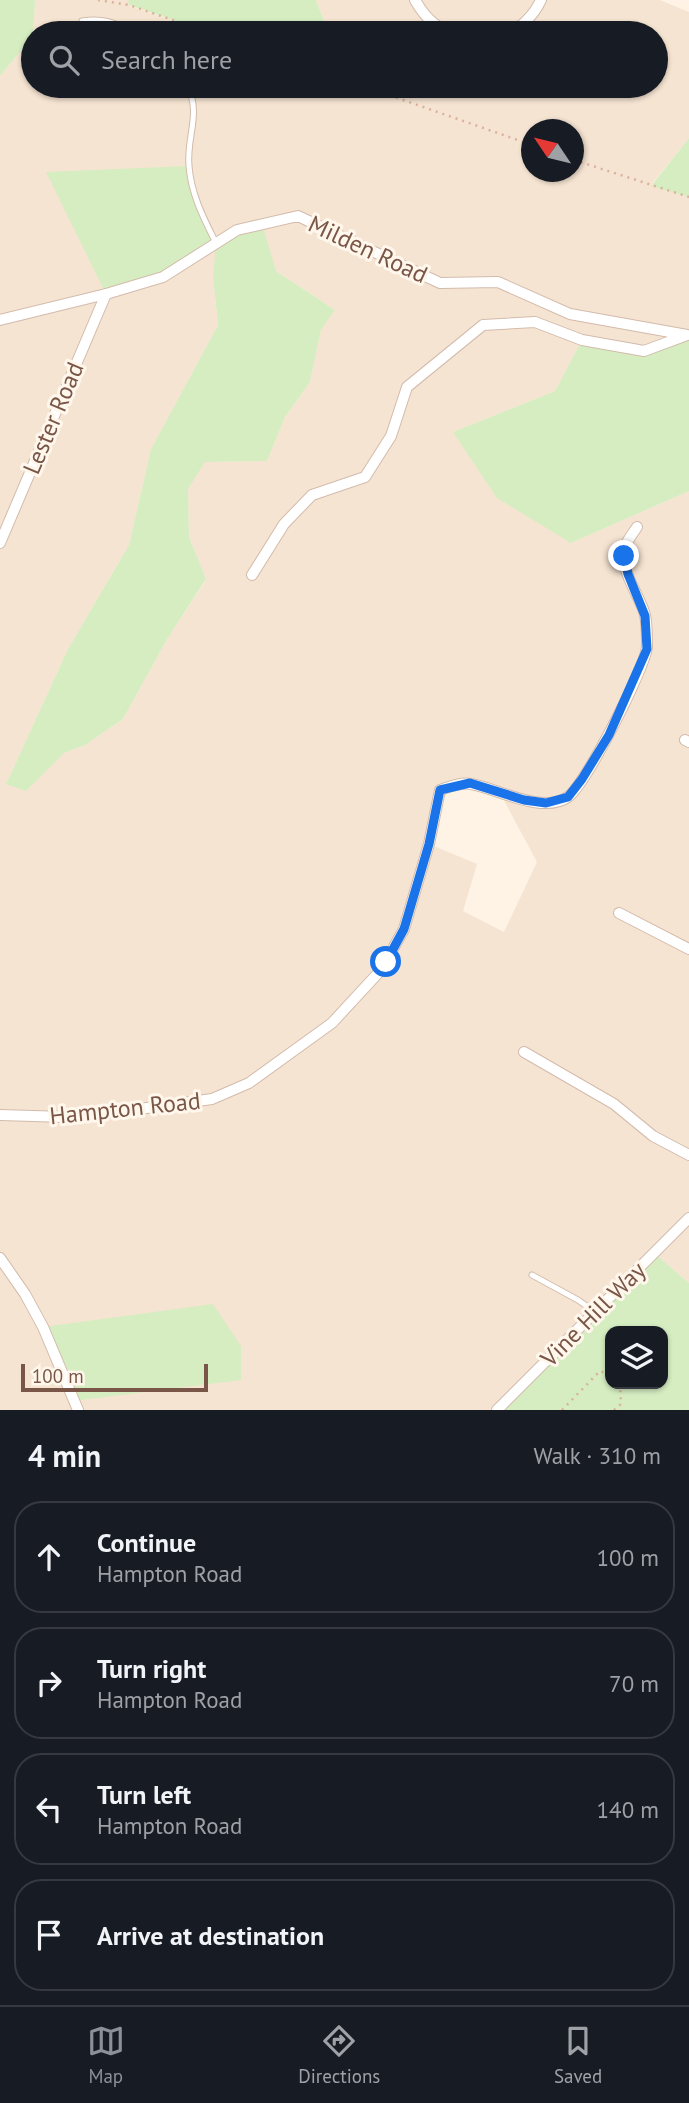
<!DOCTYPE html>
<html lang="en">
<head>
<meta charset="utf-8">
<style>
  body { margin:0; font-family:"PT Sans",sans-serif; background:#20242c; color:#f1f3f6 }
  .controls { position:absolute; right:21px; bottom:21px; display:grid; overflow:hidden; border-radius:14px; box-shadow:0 2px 5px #0004 }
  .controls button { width:63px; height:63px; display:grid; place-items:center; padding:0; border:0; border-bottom:2px solid #363941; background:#171b24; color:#f1f3f6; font:35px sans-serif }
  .compass { position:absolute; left:521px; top:119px; width:63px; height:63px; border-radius:50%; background:#171b24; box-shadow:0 2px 5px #0004; rotate:305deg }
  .scale { position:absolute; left:21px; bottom:18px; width:187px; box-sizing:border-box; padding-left:7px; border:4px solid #795647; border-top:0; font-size:19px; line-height:24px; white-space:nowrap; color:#795647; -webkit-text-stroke:5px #fff7ec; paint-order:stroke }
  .stop { position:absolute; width:21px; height:21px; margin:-16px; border:5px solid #1a73e8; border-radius:50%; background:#fff }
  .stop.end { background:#1a73e8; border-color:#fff; box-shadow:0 2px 7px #0008 }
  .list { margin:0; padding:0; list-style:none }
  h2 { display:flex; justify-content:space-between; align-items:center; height:91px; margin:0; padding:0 28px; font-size:30px }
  h2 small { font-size:23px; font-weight:400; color:#9ea1a6 }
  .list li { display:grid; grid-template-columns:46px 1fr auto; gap:21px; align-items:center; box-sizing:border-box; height:112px; margin:0 14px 14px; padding:0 14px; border:2px solid #363941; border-radius:28px }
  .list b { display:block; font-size:26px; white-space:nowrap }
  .list p { margin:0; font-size:23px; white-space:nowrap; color:#9ea1a6 }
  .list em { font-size:23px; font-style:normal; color:#9ea1a6 }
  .icon { flex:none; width:38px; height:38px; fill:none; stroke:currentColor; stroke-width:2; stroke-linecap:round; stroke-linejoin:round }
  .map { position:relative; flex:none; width:689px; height:1410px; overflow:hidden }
  .search { position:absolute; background:#171b24; box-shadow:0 2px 5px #0004; left:21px; right:21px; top:21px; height:77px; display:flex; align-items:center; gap:18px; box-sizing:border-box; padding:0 24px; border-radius:38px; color:#9ea1a6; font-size:26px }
  .sheet { height:595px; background:#171b24 }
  nav { display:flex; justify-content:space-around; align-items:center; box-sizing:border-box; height:98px; border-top:2px solid #363941; background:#171b24; font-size:19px; color:#9ea1a6 }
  nav a { display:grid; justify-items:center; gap:4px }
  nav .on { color:#8c9099 }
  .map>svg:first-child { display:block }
</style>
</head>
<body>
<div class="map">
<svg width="689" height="1410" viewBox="0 0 689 1410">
  <rect width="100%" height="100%" fill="#fef3e4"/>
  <path fill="#f6e4d2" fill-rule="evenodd" d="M35,0H129L130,6L211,33H33V86H656V33H326L328,30L316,0H660L689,12V138L651,185L689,197V336L644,351L582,340L555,391L453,432L571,543L689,491V1283L655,1254L497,1410H0V76L33,36ZM532,130H574V172H532ZM276,271L335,310L321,330L310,382L285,417L267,461L204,462L188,489L189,537L206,580L166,641L123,719L85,745L64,753L6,784L68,649L129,545L151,449L218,325L213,277ZM470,783L500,793L537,862L504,932L463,911L477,864L429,844L440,791Z"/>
  <g fill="#d5edc1" fill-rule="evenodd">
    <path d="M0,0H35L33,36L0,76Z"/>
    <path d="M128,0H316L328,31L326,33H211L129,5Z"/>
    <path d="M689,138V197L651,186Z"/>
    <path d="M189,166L199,211L216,243L262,224L276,271L335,310L321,330L310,382L285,417L267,461L205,462L188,489L189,537L206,579L166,641L123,719L85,745L64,753L26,791L6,784L68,649L129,545L151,449L218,325L213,277L216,244L163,277L106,294L46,172Z"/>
    <path d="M689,336V491L571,543L497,498L453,432L555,391L582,340L643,351Z"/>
    <path d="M654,1253L689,1283V1410H497ZM610,1331H663V1384H610Z"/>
    <path d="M213,1304L241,1346V1380L73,1401L43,1327Z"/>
  </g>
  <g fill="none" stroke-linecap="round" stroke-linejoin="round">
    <g stroke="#d3bbac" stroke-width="7">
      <g id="service">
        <path d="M82,21C101,18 115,21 130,33"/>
        <path d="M187,86C202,113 186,137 189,166C191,194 204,219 216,243"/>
        <path d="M532,1275L578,1300L595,1312"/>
      </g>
    </g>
    <g stroke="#d3bbac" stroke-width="12">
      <g id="minor">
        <path d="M415,0C424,16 436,30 455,33"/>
        <path d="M505,33C520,30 534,15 541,0"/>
        <path d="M0,320L106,294L163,277L237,230L298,216L440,283L498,282L570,314L687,335L644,351L582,340L535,322L483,325L407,387L391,436L365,477L312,495L284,524L252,575"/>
        <path d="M0,543L106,294"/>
        <path d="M685,740L689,742"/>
        <path d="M619,913L689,949"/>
        <path d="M524,1052L614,1104L653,1136L689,1155"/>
        <path d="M0,1115L66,1117L103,1114L212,1099L249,1083L332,1023L381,970L404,929L429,844L440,790C449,787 460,782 471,784C497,788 542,815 568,797C586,784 645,668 647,647C647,638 647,624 645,615C639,593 617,568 626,545C628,539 634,532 637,527"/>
        <path d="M0,1258L25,1294L43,1327L78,1410"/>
        <path d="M497,1410L689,1218"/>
      </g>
    </g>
    <g stroke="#dbb19c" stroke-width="2.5" stroke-dasharray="2 5" stroke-linecap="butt">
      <path d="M98,0L129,5L211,33"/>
      <path d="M363,86L532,145"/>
      <path d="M574,160L689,197"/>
      <path d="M562,1410L600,1371L610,1375"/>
      <path d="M614,1410L621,1404L620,1384"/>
    </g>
    <use href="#service" stroke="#fff" stroke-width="5"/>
    <use href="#minor" stroke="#fff" stroke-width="10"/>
  </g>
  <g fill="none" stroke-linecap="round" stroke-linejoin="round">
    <path stroke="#1a73e8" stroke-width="9" d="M386,962L404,929L429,844L440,790L470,783L524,800L546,803L568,797L582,779L609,735L647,649L645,616L628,574L624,556"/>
  </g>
  <g text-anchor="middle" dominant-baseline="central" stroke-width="6" stroke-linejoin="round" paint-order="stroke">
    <g font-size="24" fill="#795647" stroke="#fff7ec">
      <text transform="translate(368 249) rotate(25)">Milden Road</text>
      <text transform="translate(53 418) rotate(-67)">Lester Road</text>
      <text transform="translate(125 1108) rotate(-6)">Hampton Road</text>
      <text transform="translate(593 1314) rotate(-45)">Vine Hill Way</text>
    </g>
  </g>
</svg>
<div class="controls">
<button><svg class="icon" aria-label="layers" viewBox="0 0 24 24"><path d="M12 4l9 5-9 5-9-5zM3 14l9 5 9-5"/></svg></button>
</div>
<svg class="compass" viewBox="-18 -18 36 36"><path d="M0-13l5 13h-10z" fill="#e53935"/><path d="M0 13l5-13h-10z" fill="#9ea1a6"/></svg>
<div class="scale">100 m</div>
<div class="stop" style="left:386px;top:962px"></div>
<div class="stop end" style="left:624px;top:556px"></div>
<div class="search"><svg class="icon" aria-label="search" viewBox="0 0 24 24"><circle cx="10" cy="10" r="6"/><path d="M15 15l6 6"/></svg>Search here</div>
</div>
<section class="sheet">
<h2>4 min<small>Walk · 310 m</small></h2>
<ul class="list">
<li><svg class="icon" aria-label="ahead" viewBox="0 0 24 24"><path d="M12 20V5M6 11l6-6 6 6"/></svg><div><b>Continue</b><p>Hampton Road</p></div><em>100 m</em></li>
<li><svg class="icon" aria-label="right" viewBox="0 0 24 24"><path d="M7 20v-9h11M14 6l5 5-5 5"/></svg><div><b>Turn right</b><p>Hampton Road</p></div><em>70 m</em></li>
<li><svg class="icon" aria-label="left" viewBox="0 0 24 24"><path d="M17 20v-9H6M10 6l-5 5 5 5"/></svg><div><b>Turn left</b><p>Hampton Road</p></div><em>140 m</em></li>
<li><svg class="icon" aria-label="arrive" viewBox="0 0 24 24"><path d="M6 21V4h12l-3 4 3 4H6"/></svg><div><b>Arrive at destination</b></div></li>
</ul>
</section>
<nav>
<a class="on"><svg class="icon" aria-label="map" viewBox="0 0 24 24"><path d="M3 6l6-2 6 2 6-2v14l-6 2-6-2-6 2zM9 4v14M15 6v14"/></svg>Map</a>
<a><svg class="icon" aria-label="directions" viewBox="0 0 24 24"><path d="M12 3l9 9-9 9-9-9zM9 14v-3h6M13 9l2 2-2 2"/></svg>Directions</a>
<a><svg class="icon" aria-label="saved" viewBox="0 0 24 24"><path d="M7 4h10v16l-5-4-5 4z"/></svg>Saved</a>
</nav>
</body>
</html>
